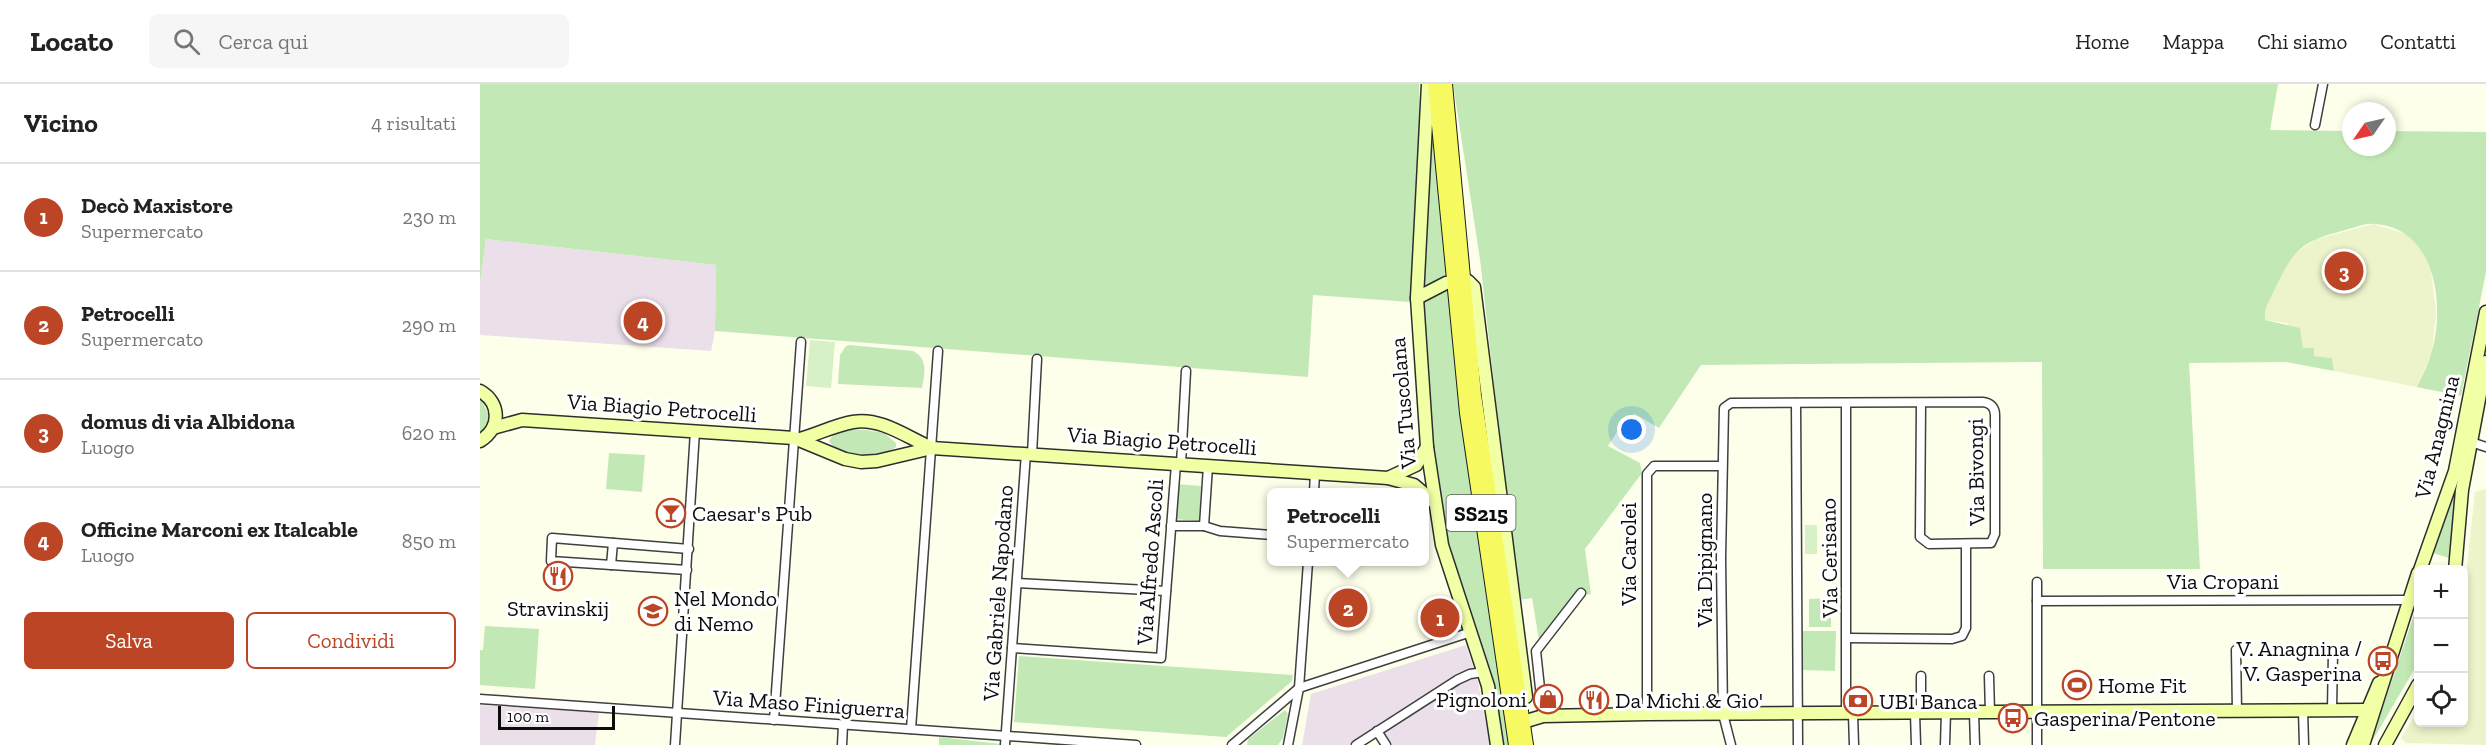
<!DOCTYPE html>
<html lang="it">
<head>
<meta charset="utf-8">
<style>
  body { margin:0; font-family:"Zilla Slab",serif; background:#f6f6f6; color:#222 }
  .controls { position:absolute; right:18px; bottom:18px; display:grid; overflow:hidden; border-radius:9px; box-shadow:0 3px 9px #0003 }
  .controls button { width:54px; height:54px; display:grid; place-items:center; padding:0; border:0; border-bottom:2px solid #e0e0e0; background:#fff; color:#222; font:30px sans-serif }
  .compass { position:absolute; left:1862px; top:18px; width:54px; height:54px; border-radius:50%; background:#fff; box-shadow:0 3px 9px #0003; rotate:236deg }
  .scale { position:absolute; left:18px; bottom:15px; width:117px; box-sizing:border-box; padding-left:6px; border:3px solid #0c0c0c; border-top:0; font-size:16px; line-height:21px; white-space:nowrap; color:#0c0c0c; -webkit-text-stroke:4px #fff; paint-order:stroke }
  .you { position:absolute; left:1152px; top:346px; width:21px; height:21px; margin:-15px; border:4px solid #fff; border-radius:50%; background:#1a73e8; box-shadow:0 0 0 9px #1a73e833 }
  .badge { display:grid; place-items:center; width:39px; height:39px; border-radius:50%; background:#bb4524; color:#fff; font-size:20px; font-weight:700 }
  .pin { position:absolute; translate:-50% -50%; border:3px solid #fff; box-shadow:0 2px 6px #0006 }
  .popup { position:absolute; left:787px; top:404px; width:162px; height:78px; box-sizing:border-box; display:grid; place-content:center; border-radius:9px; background:#fff; filter:drop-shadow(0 2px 4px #0005); font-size:20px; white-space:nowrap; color:#767676 }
  .popup b { font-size:22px; color:#222 }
  .popup::after { content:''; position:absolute; left:50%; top:100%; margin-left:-12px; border:12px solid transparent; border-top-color:#fff }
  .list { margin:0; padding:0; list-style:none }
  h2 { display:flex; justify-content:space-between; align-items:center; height:78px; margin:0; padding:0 24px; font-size:26px }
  h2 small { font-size:20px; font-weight:400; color:#767676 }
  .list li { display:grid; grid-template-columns:39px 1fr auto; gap:18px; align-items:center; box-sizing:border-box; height:108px; padding:0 24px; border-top:2px solid #e0e0e0 }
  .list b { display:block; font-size:22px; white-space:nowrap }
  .list p { margin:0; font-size:20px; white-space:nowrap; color:#767676 }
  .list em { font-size:20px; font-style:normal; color:#767676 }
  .actions { display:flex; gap:12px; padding:18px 24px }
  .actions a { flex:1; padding:14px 0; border:2px solid #bb4524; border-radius:9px; text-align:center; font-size:21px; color:#bb4524 }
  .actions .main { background:#bb4524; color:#fff }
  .icon { flex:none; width:33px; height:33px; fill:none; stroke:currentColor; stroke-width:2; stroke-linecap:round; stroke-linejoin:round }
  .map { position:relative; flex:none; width:2006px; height:661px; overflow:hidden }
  header { display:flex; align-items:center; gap:36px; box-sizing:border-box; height:84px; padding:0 30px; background:#fff; border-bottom:2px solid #e0e0e0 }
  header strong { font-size:28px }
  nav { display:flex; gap:33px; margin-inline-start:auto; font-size:21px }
  .search { width:420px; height:54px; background:#f6f6f6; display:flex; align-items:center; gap:15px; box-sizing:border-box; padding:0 21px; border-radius:9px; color:#767676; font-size:22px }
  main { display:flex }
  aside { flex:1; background:#fff }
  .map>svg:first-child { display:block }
</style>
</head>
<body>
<header>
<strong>Locato</strong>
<div class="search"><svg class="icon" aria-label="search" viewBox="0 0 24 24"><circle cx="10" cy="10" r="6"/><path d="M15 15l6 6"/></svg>Cerca qui</div>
<nav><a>Home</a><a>Mappa</a><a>Chi siamo</a><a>Contatti</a></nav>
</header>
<main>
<aside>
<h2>Vicino<small>4 risultati</small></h2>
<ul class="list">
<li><span class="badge">1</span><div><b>Decò Maxistore</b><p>Supermercato</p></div><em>230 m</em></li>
<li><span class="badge">2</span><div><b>Petrocelli</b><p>Supermercato</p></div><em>290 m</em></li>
<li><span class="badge">3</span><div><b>domus di via Albidona</b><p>Luogo</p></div><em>620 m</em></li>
<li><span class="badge">4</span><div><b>Officine Marconi ex Italcable</b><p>Luogo</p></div><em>850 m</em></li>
</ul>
<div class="actions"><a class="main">Salva</a><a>Condividi</a></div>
</aside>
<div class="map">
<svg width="2006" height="661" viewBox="0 0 2006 661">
  <rect width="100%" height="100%" fill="#feffea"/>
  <g fill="#ebdfe9">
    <path d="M6,155L236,181L235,247L231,267L0,251V199Z"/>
    <path d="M986,561L994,585L982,588L869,661H822L831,610Z"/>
    <path d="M997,593L1010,661H909L903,648L987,594Z"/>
    <path d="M0,621L119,628L115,661H0Z"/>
  </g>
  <g fill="#edf4cb">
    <path d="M1893,140L1929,151L1943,166L1951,187L1956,229L1952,268L1937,303L1854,287L1852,274L1834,272L1823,264L1807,239L1785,236L1784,221L1793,210L1804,183L1813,170L1837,155Z"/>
    <path d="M2006,405V661L1926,659L1921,654L1938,626V638H1984V511L1995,408Z"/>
  </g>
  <g fill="#c2e9b5">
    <path d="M0,0H939L940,42L930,218L833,211L828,293L235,247L236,181L6,155L0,199Z"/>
    <path d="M973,0H1798L1790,46L1871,47V63H1907V47L2006,48V188L1981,312L1937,303C1942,292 1948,281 1951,270C1966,222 1956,142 1893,140C1884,139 1874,144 1866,146C1819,158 1814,165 1794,207C1788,221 1785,219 1785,236L1820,244L1823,264H1834V272L1852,274L1854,287L1806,278L1709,279L1720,485H1563L1562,278L1221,281L1179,344L1155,330L1146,334L1128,362L1160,379L1162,389L1105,465L1111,510L1095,512L1059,556L1052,514L1038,516L1000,175Z"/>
    <path d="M950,21L967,193L942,205Z"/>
    <path d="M964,205L970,210L1032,661H1023C1013,586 982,519 963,446C945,376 947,293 942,220L945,215Z"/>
    <path d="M370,261L433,267C448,275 445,289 442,304L358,300L360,271L366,262Z"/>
    <path d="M0,314L9,331L5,344L0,349Z"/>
    <path d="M386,346L404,349L416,359V363C400,375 360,376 349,357C355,344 374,345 386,346Z"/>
    <path d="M129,369L165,371L162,408L126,405Z"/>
    <path d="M1981,392L1972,475L1953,469Z"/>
    <path d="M697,400L721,402L719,437L694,435Z"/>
    <path d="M1351,514V543H1329V515Z"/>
    <path d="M1938,518V579L1890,661L1933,534Z"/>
    <path d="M5,542L59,545L55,605L0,601V566H3Z"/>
    <path d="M1322,547H1356L1355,587L1321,586Z"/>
    <path d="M539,572L813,591L812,597L746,653L534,638Z"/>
    <path d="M805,626L808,630L803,654L798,661H767L768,655Z"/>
    <path d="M459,653L521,660V661H459Z"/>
  </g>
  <g fill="#d7f0c6">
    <path d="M330,256L355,258L351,304L326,302Z"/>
    <rect x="1325" y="441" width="12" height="29"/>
    <rect x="1345" y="442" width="12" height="28"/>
  </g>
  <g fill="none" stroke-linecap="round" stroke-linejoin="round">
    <g stroke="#3f3f3f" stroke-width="11">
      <g id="street">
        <path d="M1835,41L1843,0"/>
        <path d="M1316,319L1318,661"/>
        <path d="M1366,319V630"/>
        <path d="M1991,358L2006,363"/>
        <path d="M552,370L557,275"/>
        <path d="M701,380L706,287"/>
        <path d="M834,408L835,389"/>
        <path d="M691,442H724L728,382"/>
        <path d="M724,442L740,447L792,451"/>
        <path d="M131,481L133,459"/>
        <path d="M207,486L71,477L72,454L209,465"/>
        <path d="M1557,498V661"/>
        <path d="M537,499L686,507"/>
        <path d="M1557,517L1929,516"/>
        <path d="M1368,554L1472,555L1482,552L1486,544V461"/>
        <path d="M532,564L681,574L696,380"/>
        <path d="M1756,566L1757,627"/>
        <path d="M1509,592L1510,629"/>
        <path d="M0,615L656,661"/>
        <path d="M1823,626L1824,661"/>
        <path d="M1852,626L1853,568"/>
        <path d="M1494,628L1495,661"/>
        <path d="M1435,629L1436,661"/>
        <path d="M1441,629V592"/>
        <path d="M1167,630V390L1174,382H1242"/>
        <path d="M1373,630L1374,661"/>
        <path d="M1063,632L1056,567L1101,509"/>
        <path d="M294,636L321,258"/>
        <path d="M431,645L458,267"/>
        <path d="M897,647L906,661"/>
        <path d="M195,661L215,347"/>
        <path d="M362,661L363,641"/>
        <path d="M525,661L546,369"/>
        <path d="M752,661L819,604L991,548"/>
        <path d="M808,661L819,604L828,478"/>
        <path d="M876,661L977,596L990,590L1004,588"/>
        <path d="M1251,661L1243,630L1241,474L1244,324L1251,319L1503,318C1511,319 1515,324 1515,331V450L1511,459L1449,460L1440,453L1441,319"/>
        <path d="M1465,661L1466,628"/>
      </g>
    </g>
    <g stroke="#2e2e2e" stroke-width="15">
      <g id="secondary">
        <path d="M948,0L937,214L947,363L962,461L1008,602L1017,661"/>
        <path d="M937,214L966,199L988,197L994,203L1046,613"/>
        <path d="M0,307C21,319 21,344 0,357"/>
        <path d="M13,344L42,336L314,354L365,375L381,378L397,377L452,364L908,394L934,401L954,418"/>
        <path d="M320,355C338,350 355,341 373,338C401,333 428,354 452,364"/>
        <path d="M908,394L936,381L947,363"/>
        <path d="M1940,486L1975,387L2006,228"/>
        <path d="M1975,486L1982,406L2006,278"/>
        <path d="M1043,638L1063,632L1167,630L1886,626"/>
        <path d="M1873,661L1899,599"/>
        <path d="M1883,661L1938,489"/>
        <path d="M1905,661L1938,601"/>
      </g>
    </g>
    <g stroke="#1d1d1d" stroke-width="16">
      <g id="primary">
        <path d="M955,0L987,329L1036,661"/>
        <path d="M965,0L994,311L1046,661"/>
      </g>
    </g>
    <use href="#street" stroke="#fff" stroke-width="8"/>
    <use href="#secondary" stroke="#f1ffa5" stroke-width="12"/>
    <use href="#primary" stroke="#f6f960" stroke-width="14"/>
  </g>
  <defs>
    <g id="bar-ring" transform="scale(1.5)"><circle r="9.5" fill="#fff" stroke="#bb4524" stroke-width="1.5"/><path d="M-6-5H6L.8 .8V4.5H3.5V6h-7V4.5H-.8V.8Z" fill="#bb4524"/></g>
    <g id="restaurant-ring" transform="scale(1.5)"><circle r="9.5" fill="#fff" stroke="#bb4524" stroke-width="1.5"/><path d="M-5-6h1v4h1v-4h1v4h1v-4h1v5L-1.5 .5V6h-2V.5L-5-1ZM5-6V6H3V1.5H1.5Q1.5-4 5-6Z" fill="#bb4524"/></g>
    <g id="school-ring" transform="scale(1.5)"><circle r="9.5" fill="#fff" stroke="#bb4524" stroke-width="1.5"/><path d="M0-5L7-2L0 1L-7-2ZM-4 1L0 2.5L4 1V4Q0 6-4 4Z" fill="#bb4524"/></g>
    <g id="bus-ring" transform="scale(1.5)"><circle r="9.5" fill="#fff" stroke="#bb4524" stroke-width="1.5"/><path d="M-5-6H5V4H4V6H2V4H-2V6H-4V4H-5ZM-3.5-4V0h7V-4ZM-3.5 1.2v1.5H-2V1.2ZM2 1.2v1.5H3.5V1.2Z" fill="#bb4524"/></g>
    <g id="stadium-ring" transform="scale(1.5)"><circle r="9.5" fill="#fff" stroke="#bb4524" stroke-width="1.5"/><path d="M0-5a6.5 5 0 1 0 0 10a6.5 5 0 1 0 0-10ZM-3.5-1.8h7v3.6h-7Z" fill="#bb4524"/></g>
    <g id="shop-ring" transform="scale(1.5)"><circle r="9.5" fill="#fff" stroke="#bb4524" stroke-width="1.5"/><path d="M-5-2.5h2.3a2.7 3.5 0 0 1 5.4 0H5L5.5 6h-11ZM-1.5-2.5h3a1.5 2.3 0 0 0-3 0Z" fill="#bb4524"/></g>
    <g id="bank-ring" transform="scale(1.5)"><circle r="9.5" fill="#fff" stroke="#bb4524" stroke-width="1.5"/><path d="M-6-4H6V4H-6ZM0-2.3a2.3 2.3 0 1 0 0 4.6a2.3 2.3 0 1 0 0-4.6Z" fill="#bb4524"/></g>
  </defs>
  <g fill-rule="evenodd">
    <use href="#bar-ring" x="191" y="429"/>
    <use href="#restaurant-ring" x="78" y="492"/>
    <use href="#school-ring" x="173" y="527"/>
    <use href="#bus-ring" x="1903" y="577"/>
    <use href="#stadium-ring" x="1597" y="601"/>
    <use href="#shop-ring" x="1068" y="615"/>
    <use href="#restaurant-ring" x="1114" y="616"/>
    <use href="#bank-ring" x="1378" y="617"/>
    <use href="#bus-ring" x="1533" y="634"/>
  </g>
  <g text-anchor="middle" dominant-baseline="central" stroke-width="6" stroke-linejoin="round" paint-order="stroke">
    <rect fill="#fff" stroke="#555" stroke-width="1.5" x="966.5" y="411" width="69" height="36" rx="4.5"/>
    <g font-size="21" font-weight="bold" fill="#0c0c0c">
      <text x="1001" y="429">SS215</text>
    </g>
    <g font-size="22" fill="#0c0c0c" stroke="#fff">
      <text transform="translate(923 319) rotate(-95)">Via Tuscolana</text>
      <text transform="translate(182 324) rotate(4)">Via Biagio Petrocelli</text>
      <text transform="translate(1957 353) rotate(-76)">Via Anagnina</text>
      <text transform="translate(682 357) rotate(4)">Via Biagio Petrocelli</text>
      <text transform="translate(1496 388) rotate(-91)">Via Bivongi</text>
      <text transform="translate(1148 470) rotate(-90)">Via Carolei</text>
      <text transform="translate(1349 474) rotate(-91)">Via Cerisano</text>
      <text transform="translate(1224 476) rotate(-90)">Via Dipignano</text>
      <text transform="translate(670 478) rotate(-86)">Via Alfredo Ascoli</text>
      <text x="1743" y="497">Via Cropani</text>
      <text transform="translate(518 509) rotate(-86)">Via Gabriele Napodano</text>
      <text transform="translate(329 620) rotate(4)">Via Maso Finiguerra</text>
    </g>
    <g font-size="22" fill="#0c0c0c" stroke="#fff" text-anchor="start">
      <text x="212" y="429">Caesar's Pub</text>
      <text x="194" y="514">Nel Mondo<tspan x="194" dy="25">di Nemo</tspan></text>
      <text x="78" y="524" text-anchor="middle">Stravinskij</text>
      <text x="1882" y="564" text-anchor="end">V. Anagnina /<tspan x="1882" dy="25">V. Gasperina</tspan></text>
      <text x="1618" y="601">Home Fit</text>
      <text x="1047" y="615" text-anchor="end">Pignoloni</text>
      <text x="1135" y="616">Da Michi &amp; Gio'</text>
      <text x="1399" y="617">UBI Banca</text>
      <text x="1554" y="634">Gasperina/Pentone</text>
    </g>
  </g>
</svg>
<div class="controls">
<button>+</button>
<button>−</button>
<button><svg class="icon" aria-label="locate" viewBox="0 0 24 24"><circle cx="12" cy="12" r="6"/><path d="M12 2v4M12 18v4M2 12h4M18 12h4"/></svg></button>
</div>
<svg class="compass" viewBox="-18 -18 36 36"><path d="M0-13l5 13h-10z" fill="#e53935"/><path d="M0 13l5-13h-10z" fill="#767676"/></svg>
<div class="scale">100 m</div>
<div class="you"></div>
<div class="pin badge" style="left:960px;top:534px">1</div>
<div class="pin badge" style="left:868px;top:524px">2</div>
<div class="popup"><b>Petrocelli</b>Supermercato</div>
<div class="pin badge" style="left:1864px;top:187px">3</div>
<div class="pin badge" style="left:163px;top:237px">4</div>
</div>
</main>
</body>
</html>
